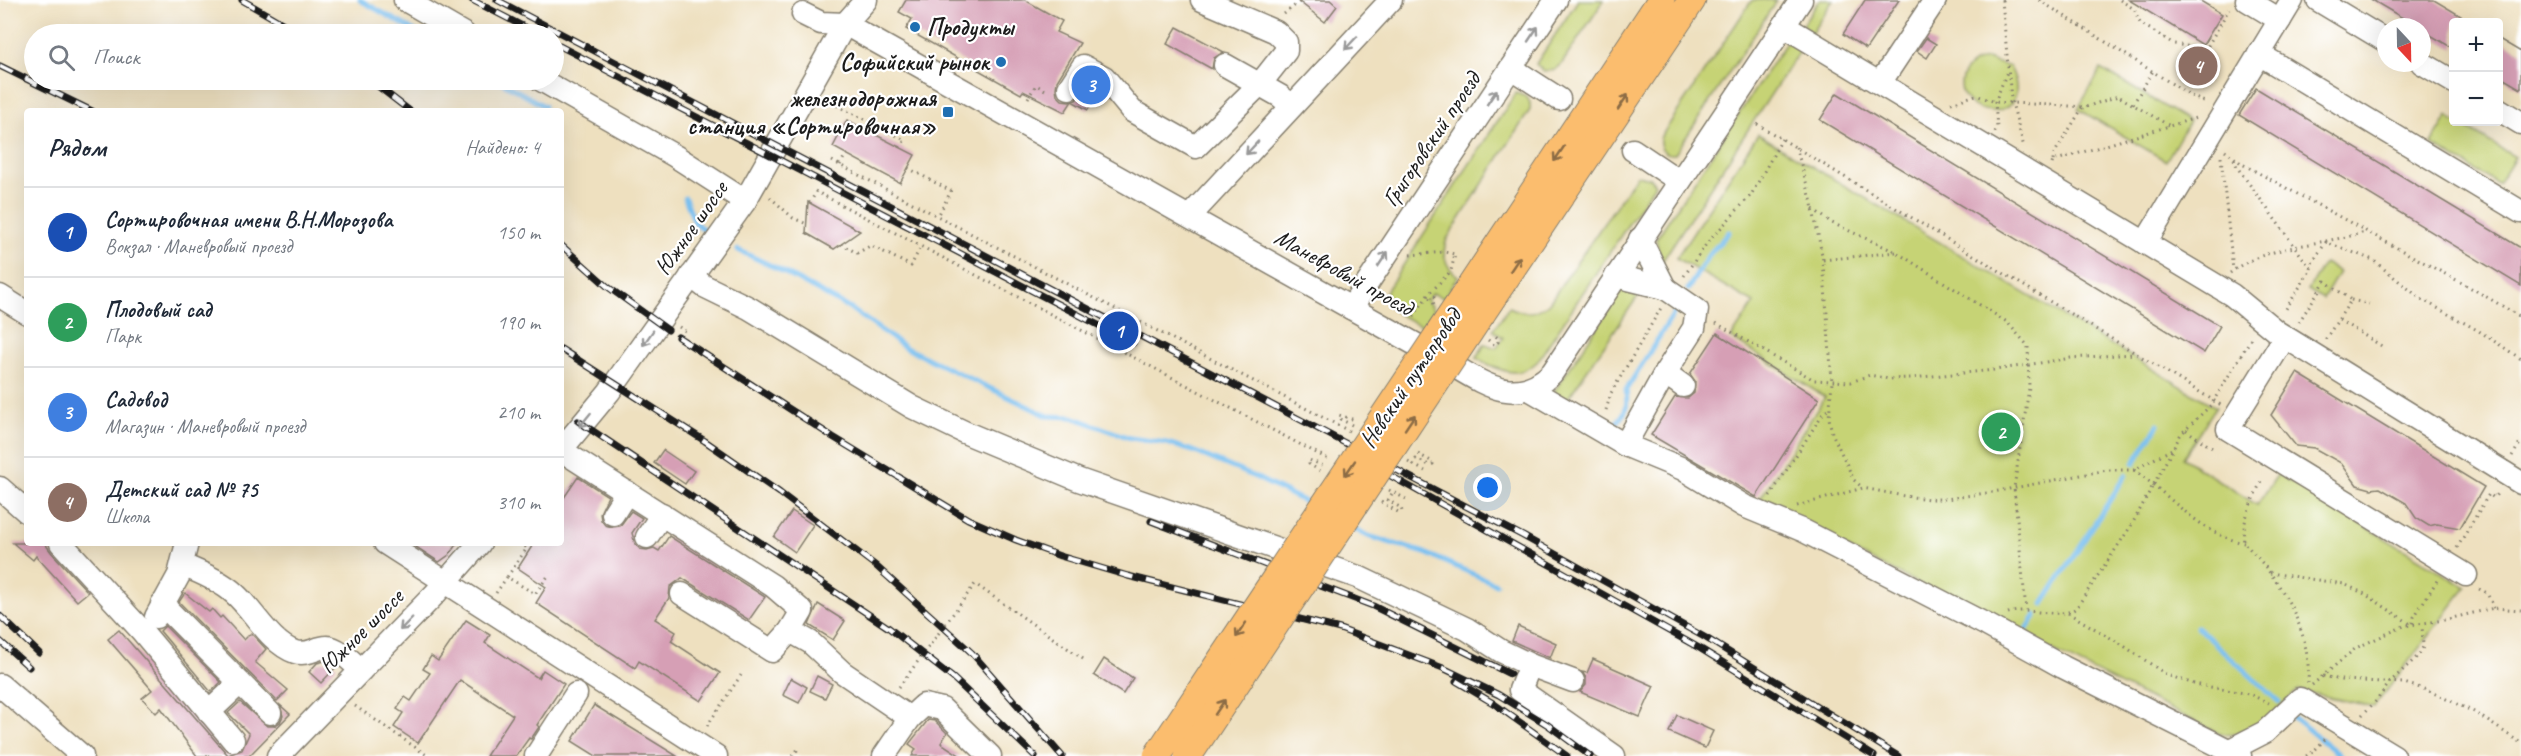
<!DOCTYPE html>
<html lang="ru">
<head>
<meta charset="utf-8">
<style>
  body { margin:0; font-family:Caveat,sans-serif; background:#f6f6f7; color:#1f2937 }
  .controls { position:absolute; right:18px; top:18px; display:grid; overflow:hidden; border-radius:6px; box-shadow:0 6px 24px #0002 }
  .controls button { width:54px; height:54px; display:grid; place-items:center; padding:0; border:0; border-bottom:2px solid #e0e1e3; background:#fff; color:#1f2937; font:30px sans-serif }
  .compass { position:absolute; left:2377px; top:18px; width:54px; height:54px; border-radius:50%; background:#fff; box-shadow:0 6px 24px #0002; rotate:158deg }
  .you { position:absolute; left:1488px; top:488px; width:21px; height:21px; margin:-15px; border:4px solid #fff; border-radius:50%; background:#1a73e8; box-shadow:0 0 0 9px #1a73e833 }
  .badge { display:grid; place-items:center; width:39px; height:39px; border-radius:50%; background:#1f6fb2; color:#fff; font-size:20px; font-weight:700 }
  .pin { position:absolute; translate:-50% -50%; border:3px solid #fff; box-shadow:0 2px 6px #0006 }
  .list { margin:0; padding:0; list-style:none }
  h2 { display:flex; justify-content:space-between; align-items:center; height:78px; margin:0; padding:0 24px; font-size:26px }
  h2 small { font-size:20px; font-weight:400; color:#747a83 }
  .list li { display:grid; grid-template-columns:39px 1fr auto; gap:18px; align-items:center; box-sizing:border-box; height:90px; padding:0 24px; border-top:2px solid #e0e1e3 }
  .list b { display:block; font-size:22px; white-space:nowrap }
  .list p { margin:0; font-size:20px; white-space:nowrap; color:#747a83 }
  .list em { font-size:20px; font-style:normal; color:#747a83 }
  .icon { flex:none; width:33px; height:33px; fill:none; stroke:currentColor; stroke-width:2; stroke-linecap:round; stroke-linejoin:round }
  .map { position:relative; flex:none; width:2521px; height:756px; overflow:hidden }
  .search { position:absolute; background:#fff; box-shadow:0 6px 24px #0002; left:24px; top:24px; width:540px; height:66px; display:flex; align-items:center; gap:15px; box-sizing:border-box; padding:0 21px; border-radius:33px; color:#747a83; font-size:22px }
  .panel { position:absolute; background:#fff; box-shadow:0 6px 24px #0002; left:24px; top:108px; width:540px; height:438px; border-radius:6px }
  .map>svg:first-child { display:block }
</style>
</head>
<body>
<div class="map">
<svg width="2521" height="756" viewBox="0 0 2521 756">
  <rect width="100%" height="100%" fill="#fff"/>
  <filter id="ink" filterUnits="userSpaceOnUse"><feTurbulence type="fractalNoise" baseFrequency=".0167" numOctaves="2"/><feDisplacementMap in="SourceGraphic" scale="12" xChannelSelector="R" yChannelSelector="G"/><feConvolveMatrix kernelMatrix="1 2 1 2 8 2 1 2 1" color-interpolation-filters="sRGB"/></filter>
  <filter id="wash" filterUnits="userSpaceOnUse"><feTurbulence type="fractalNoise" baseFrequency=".008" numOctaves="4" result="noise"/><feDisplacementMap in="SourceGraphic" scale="24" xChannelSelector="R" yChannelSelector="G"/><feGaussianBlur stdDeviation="1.35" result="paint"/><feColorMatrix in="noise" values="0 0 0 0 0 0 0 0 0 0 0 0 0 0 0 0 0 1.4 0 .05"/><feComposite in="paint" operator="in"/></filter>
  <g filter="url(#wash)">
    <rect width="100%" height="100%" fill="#eee0bf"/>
    <g fill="#c6d374" stroke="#717848" stroke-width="1.5">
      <path d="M1578,0H1604L1561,65L1555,70L1543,71L1536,64Z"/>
      <path d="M1752,0H1777L1675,154C1664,155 1659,148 1660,138Z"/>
      <path d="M1819,0H1833L1811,34L1803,25Z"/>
      <path d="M1787,41L1800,50L1661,263L1656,239Z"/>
      <path d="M1987,59L2010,67C2040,126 1952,121 1962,78C1965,67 1977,60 1987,59Z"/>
      <path d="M2101,69L2189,121L2166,161L2078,109Z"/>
      <path d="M1516,93L1527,97L1530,103V110L1447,239C1441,253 1445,267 1458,276L1444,298L1432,293L1427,301L1434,310L1423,327C1409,319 1383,311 1385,293Z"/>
      <path d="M2448,116L2454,122H2457L2515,157L2498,184L2431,144Z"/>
      <path d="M1758,134L2216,407L2183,458L2257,505L2278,474L2466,587L2374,707L2298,690C2270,715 2260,735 2220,734L1757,503L1825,397L1731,338L1754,303L1676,258Z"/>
      <path d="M1637,175L1650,178L1655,184L1537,362C1516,381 1497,369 1476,358L1485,344L1496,348L1503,338L1493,330L1509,307C1524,314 1535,315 1549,303Z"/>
      <path d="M2324,263L2339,272L2323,299L2308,290Z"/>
      <path d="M1623,288L1643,289L1566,401L1553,393Z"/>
    </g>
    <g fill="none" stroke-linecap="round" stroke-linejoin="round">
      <g stroke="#78bff0" stroke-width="5">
        <path d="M360,0L420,34"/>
        <path d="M498,80L544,106"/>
        <path d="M685,198L695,223L704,230"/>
        <path d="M738,250L776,268L851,309L906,348L1048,416L1072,417L1130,438L1167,443L1193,451L1257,478L1315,507"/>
        <path d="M1688,289L1708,256L1729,232"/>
        <path d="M1616,423C1627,413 1628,404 1626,390L1676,310"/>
        <path d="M2134,463L2158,425"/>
        <path d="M1349,526L1368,536L1425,553L1496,584"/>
        <path d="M2043,604L2126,475"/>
        <path d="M2197,627L2279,702"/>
        <path d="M2025,632L2036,615"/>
        <path d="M2293,717L2341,756"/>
      </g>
    </g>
    <g id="blocks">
      <g fill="#d69fb5">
        <path d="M906,0H1025L1062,21L1056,32L1080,43L1057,81L1056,88L1057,95L1062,100L1069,101L1076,100L1086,87L1097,93L1088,110L1072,101L1065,112L1023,91L1021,94L906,29L912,19L899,12Z"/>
        <path d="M1297,0H1330L1337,6L1325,22Z"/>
        <path d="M1865,0H1899L1866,49L1843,34Z"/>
        <path d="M2129,0H2199L2222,14L2203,45Z"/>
        <path d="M2372,0H2434L2471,22H2454V49L2422,30V27H2418Z"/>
        <path d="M1177,27L1224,52L1214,58L1212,69L1167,44Z"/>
        <path d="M1926,38L1936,44L1927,58L1917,51Z"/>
        <path d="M2499,39L2521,52V89L2499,76Z"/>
        <path d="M2256,88L2521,248V286L2239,115Z"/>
        <path d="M1837,93L2220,326L2204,353L1820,120Z"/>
        <path d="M847,120L915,155L900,183L833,147Z"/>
        <path d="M808,202L860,231L834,249L806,233Z"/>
        <path d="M1717,333L1819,399L1756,497L1651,435L1675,397L1688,398L1694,393L1695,381L1690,374Z"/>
        <path d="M2297,373L2484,487L2460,528L2437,524L2429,526L2416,518L2406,503L2380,488L2371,489L2357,485L2341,463L2314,448L2296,446L2271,415Z"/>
        <path d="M663,450L694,471L685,484L654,463Z"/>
        <path d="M578,477L608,496L600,513L601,520L605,525L612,527L620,526L631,511L642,518L632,533L635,544L640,549L647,550L654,548L659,551L669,536L765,597L749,620L682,578L670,587L669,598L655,619L676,632L671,641L720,673L701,701L639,661L635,668L536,603L546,587L518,568L534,543H561V502Z"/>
        <path d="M792,511L813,525L795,552L774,537Z"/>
        <path d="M13,543H48L46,545L51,552L88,592L77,601L36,556L33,560Z"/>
        <path d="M410,543H457L449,555L439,562Z"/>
        <path d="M185,593L209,612L212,609L220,618L222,616L244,640L251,633L266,649L255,662L288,690L277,701L179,602Z"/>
        <path d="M818,604L845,621L833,640L809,625Z"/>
        <path d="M466,620L490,635L485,643L538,678L543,670L564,684L537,725L539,727L531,739L529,738L516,756H486L513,715L460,680L418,743L394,727L403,713L397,709L405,697L411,701L430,673L423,669L431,656L438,661Z"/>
        <path d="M165,626L221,682L211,692L160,631Z"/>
        <path d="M1518,626L1556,643L1550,658L1512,641Z"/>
        <path d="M119,630L228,755L242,750L249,734L228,713L240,702L267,726H274L280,722L283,716L280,705L290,714L249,756H197L161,708L156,713L142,698L152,690L108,639Z"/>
        <path d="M1104,659L1133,678L1123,694L1094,675Z"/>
        <path d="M1593,659L1654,686L1640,717L1580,692L1586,685V678L1582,672L1587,673Z"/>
        <path d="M325,661L337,666L321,683L309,672L317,663Z"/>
        <path d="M817,676L832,684L825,698L810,691Z"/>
        <path d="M791,678L807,687L799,703L783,695Z"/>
        <path d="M594,705L677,756H596L572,741Z"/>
        <path d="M1677,715L1713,731L1705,748L1669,732Z"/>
        <path d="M928,720L935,721L947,733L941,743L961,756H912L916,749L909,744Z"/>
      </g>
    </g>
  </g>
  <g filter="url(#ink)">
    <use href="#blocks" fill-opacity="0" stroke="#857e6e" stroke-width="1.5"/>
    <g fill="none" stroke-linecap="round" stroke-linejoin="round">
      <g stroke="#857e6e" stroke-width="25">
        <g id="minor">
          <path d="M405,0L464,34"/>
          <path d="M2247,0L2280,20"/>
          <path d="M2318,0L2386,41"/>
          <path d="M803,14L821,23L845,24L1440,358C1478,379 1513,411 1552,373L1801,0"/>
          <path d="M1784,26L2232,295L2277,332L2521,483"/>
          <path d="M2259,54L2521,212"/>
          <path d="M2422,63L2454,82"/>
          <path d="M1225,65L1280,96L1292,106"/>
          <path d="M1511,68L1559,99"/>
          <path d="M541,80L675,156L745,201"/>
          <path d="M1880,83L1935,0"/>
          <path d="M1069,88L1083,66L1104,77L1132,111L1196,147L1260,84L1286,51V42L1276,32L1202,0"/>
          <path d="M2498,109L2521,123"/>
          <path d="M1633,150L1679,181"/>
          <path d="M1190,216L1391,0"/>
          <path d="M1640,239L1665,288"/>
          <path d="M2145,243L2292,0"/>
          <path d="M691,276L704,286L749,308L912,407L964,432L1079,480L1358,577L1467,629L1501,651L1530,665L1520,690L1614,756"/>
          <path d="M1616,276L1665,288L1697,310L1694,328L1665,373"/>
          <path d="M0,296L27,313"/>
          <path d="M1351,308L1556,0"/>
          <path d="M2285,337L2228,429L2466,575"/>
          <path d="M1529,389L1625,445L1683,469L1744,506L1802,530L1987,625L2063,667L2240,756"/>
          <path d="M1625,445L1665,373L1683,386"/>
          <path d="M561,450L609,392L745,201L845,24L866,0"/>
          <path d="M570,456L773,586L802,611L790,631L772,651L682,594"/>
          <path d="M0,488L27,512"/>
          <path d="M613,514L627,492"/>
          <path d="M647,537L662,514"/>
          <path d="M61,543L141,630L233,740"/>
          <path d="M385,543L716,756"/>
          <path d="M182,565C200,572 221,581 235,594C254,611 270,643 295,652C308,656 316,647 327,647C338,647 353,663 361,670"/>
          <path d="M162,604L270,713"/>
          <path d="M156,617L179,575L187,543"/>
          <path d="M790,631L810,642L842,672L910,718L884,756"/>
          <path d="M1530,665L1573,681"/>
          <path d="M0,685L82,756"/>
          <path d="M209,712L240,683"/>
          <path d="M910,718L924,705L942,709L990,756"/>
          <path d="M2228,751L2265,732L2300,699L2394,756"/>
          <path d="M278,756L434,595L480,543"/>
          <path d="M536,756L576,694"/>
        </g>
      </g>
      <g stroke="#857e6e" stroke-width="29">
        <g id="major">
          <path d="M1462,299L1661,0"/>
          <path d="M1482,313L1692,0"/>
        </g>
      </g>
      <g stroke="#857e6e" stroke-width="3" stroke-dasharray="1.5 4.5" stroke-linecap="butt">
        <path d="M2002,0L2011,99L2024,147"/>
        <path d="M2039,0L2193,97L2207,103"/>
        <path d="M2120,0L2134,9L2140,23L2174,44L2206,49L2229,9"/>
        <path d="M1284,14L1302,0"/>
        <path d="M1028,98L1036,85L1049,92"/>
        <path d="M826,100L905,140L900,147"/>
        <path d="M1951,103L1976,95L1995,102L2086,107L2118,96L2170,126"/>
        <path d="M2133,104L2153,71"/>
        <path d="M478,111L489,107L515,111"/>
        <path d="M1757,124L2221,405"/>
        <path d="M1995,132L1997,128L1995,102L2007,72"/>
        <path d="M1796,147L1811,199L1823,260L1832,382L1829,418L1832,433L1854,480L1863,488"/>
        <path d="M2225,150L2242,164L2473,289L2521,317"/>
        <path d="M2221,157L2233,270"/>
        <path d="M2234,159L2237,167L2311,269L2284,312"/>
        <path d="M832,161L1349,431"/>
        <path d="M2053,161L2054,154L2083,107"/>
        <path d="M2052,164L2053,161L2196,118"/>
        <path d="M840,165L846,154"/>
        <path d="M908,168L951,191L938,216"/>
        <path d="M815,191L1330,460"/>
        <path d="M770,197L793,218L807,224"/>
        <path d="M810,203L816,192"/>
        <path d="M1813,209L1832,223L1896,252L2007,322L2028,346L2029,388L2014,488L2026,610"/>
        <path d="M841,244L857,253L870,246L876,248L911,266L921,246"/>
        <path d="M1410,255L1444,252L1455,254L1451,271L1428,295L1412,319"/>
        <path d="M1823,260L1896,252"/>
        <path d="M2311,269L2312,263L2326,242L2373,260L2421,299L2479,331L2521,359"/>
        <path d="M2230,273C2264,245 2323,245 2365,232"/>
        <path d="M1684,276L1707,243L1751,195L1782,139"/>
        <path d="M2351,300L2369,304"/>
        <path d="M1434,304L1430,298L1432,296L1438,297"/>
        <path d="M2339,320L2385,348"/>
        <path d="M2299,322L2325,281L2351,300L2325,340"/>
        <path d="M1716,323L1814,380L1851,382L1870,375L1889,379L1911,378L1995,370L2071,358L2134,354"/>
        <path d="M679,327L685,331"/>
        <path d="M1488,340L1494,345L1498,342V338L1493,334"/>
        <path d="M1606,410L1611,393L1661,308"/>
        <path d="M1352,425L1340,419L1339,415L1355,420"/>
        <path d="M2186,430L2215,450"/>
        <path d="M2512,456L2521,442"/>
        <path d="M1408,462L1425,471"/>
        <path d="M1413,465L1416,459L1429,465L1433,464L1431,461L1416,453"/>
        <path d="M2134,470C2169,494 2200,534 2244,543"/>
        <path d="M1320,471L1309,464V460L1324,466"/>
        <path d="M2261,482C2252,500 2241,523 2244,543C2280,579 2312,630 2308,683"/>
        <path d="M1389,490L1406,499"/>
        <path d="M1770,496L1822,415L1830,408"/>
        <path d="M1381,502L1398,512L1402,511L1401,508L1388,500L1393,492"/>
        <path d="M1797,506L1863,488L1904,496L1929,499H1946L1993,492L2107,470H2134L2172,449"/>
        <path d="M520,543L527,548L507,577L535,594L548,576"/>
        <path d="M2457,548L2489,494L2494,498L2499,491"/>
        <path d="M2270,573L2344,584L2365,594L2412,625L2414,617L2438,579"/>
        <path d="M2479,589L2487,593L2494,608"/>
        <path d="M496,593L507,577"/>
        <path d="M2008,613C2029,606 2063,621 2077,607L2131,526L2181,434L2211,405L2252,337"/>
        <path d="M2068,613L2121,644L2167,675L2194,684L2249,694L2269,703"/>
        <path d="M2323,676L2341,680L2404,683L2427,690L2474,712L2521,743"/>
        <path d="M2312,685L2356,648L2404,626L2444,620L2494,608L2521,610"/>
        <path d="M899,687L975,584L1086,661"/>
        <path d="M355,706L428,756"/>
        <path d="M2362,715L2377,700L2390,682L2418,656L2423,647L2422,624"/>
        <path d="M707,726L741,675"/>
        <path d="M793,756L798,749"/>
        <path d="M2306,756L2313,752L2327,737"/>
      </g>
      <use href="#minor" stroke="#fff" stroke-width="22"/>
      <use href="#major" stroke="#fbbd6e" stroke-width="27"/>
      <g stroke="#1c1c1c" stroke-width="7">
        <g id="rail">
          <path d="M242,0L301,34"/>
          <path d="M472,0L538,34"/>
          <path d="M497,0L1523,536L1706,638L1898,756"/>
          <path d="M554,43L1133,343"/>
          <path d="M0,66L92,111"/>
          <path d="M370,80L410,111"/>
          <path d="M561,245L608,287L668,330"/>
          <path d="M678,337L833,437L968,519L1016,540L1060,556L1128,576L1340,629L1443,668L1499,695L1548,725L1590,756"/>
          <path d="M561,349L705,441L780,493L876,566L972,653L1062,756"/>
          <path d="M578,421L889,628L953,678L1035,756"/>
          <path d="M1389,475L1701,649L1874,756"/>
          <path d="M1151,521L1373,606L1510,674"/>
          <path d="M0,616L39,653"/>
          <path d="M0,641L29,667"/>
          <path d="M1456,681L1493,703L1567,756"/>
        </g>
      </g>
      <use href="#rail" stroke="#fff" stroke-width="4.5" stroke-dasharray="14" stroke-linecap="butt"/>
      <g stroke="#857e6e" stroke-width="29" stroke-linecap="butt">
        <g id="major-bridge">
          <path d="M1157,756L1462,299"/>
          <path d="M1188,756L1482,313"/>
        </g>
      </g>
      <use href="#major-bridge" stroke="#fbbd6e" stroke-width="27"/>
    </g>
    <defs><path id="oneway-shaft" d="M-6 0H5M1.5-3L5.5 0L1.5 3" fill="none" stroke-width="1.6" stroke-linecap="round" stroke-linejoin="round" transform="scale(1.5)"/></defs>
    <g stroke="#999">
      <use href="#oneway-shaft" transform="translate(1533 34) rotate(-56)"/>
      <use href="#oneway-shaft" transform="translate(1351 43) rotate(133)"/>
      <use href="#oneway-shaft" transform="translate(1492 97) rotate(-56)"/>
      <use href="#oneway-shaft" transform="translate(1252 148) rotate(133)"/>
      <use href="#oneway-shaft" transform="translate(1383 259) rotate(-56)"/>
      <use href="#oneway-shaft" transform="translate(648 338) rotate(125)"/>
      <use href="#oneway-shaft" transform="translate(585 420) rotate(129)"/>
      <use href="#oneway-shaft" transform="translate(406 624) rotate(134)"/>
    </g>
    <g stroke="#8c6c45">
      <use href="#oneway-shaft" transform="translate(1623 102) rotate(-56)"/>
      <use href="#oneway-shaft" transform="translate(1559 154) rotate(124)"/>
      <use href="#oneway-shaft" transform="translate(1515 264) rotate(-56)"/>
      <use href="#oneway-shaft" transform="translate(1410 422) rotate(-56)"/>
      <use href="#oneway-shaft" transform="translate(1350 468) rotate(124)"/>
      <use href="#oneway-shaft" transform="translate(1241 630) rotate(124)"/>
      <use href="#oneway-shaft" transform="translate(1220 707) rotate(-56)"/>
    </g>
  </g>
  <g fill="#1f6fb2" stroke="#fff" stroke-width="2">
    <circle cx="915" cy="27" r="6"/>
    <circle cx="1001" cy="62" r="6"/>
    <rect x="942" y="106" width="12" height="12" rx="3"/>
  </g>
  <g text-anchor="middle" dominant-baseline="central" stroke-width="4.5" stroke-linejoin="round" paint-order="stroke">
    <g font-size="24" font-weight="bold" fill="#1c1c1c" stroke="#fff" text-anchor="end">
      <text x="927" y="27" text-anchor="start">Продукты</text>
      <text x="989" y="62">Софийский рынок</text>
      <text x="936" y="98">железнодорожная<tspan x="936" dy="28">станция «Сортировочная»</tspan></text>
    </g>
    <g font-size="24" fill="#1c1c1c" stroke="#fff">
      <text transform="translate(1431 139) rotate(-56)">Григоровский проезд</text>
      <text transform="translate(691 228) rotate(-55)">Южное шоссе</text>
      <text transform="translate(1344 272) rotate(29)">Маневровый проезд</text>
      <text transform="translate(1410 378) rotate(-56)">Невский путепровод</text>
      <text transform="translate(361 631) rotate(-45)">Южное шоссе</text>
    </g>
  </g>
</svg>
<div class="controls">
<button>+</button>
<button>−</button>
</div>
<svg class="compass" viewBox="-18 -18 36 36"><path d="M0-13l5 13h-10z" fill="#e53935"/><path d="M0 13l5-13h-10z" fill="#747a83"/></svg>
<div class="you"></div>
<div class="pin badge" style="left:1119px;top:331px;background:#1a4fb4">1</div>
<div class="pin badge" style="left:2001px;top:432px;background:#2e9e5b">2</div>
<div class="pin badge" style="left:1091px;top:85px;background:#3f7fe0">3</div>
<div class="pin badge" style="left:2198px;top:66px;background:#8d6e63">4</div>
<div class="search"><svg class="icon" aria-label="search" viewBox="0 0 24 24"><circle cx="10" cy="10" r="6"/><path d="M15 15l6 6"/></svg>Поиск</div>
<section class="panel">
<h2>Рядом<small>Найдено: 4</small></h2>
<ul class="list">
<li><span class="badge" style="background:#1a4fb4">1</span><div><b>Сортировочная имени В.Н.Морозова</b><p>Вокзал · Маневровый проезд</p></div><em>150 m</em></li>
<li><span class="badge" style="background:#2e9e5b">2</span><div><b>Плодовый сад</b><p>Парк</p></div><em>190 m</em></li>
<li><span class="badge" style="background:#3f7fe0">3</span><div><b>Садовод</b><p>Магазин · Маневровый проезд</p></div><em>210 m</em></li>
<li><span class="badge" style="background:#8d6e63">4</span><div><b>Детский сад № 75</b><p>Школа</p></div><em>310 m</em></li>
</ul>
</section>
</div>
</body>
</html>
